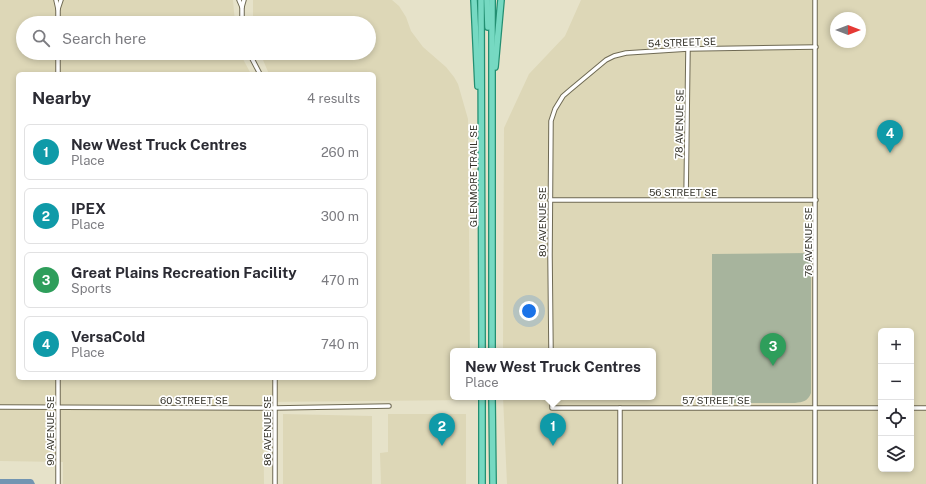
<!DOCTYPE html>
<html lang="en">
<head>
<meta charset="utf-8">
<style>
  body { margin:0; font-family:"Public Sans",sans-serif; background:#f2f2f3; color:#2b2b33 }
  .controls { position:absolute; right:12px; bottom:12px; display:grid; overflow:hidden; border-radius:6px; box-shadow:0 2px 6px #0003 }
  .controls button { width:36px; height:36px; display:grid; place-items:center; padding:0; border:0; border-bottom:1px solid #e1e1e2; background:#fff; color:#2b2b33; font:20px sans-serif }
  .compass { position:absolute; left:830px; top:12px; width:36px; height:36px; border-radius:50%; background:#fff; box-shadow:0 2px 6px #0003; rotate:90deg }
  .you { position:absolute; left:529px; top:311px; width:14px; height:14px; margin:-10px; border:3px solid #fff; border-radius:50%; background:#1a73e8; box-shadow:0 0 0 6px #1a73e833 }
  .badge { display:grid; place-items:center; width:26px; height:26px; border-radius:50%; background:#0f766e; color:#fff; font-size:13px; font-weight:700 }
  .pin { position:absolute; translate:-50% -33px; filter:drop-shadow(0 1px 2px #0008) }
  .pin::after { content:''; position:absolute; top:21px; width:14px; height:12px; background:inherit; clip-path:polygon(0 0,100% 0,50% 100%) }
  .popup { position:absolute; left:450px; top:348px; width:206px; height:52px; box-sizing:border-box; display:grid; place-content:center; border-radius:6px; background:#fff; filter:drop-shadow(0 1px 3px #0005); font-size:13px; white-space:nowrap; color:#7c7c81 }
  .popup b { font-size:15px; color:#2b2b33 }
  .popup::after { content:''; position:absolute; left:50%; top:100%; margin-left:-8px; border:8px solid transparent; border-top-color:#fff }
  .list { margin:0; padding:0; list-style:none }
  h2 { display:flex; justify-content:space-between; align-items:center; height:52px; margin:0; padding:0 16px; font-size:17px }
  h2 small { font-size:13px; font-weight:400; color:#7c7c81 }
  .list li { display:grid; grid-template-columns:26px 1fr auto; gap:12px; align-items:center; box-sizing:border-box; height:56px; margin:0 8px 8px; padding:0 8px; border:1px solid #e1e1e2; border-radius:6px }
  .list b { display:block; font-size:15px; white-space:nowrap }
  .list p { margin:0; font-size:13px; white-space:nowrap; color:#7c7c81 }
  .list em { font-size:13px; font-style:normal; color:#7c7c81 }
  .icon { flex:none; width:22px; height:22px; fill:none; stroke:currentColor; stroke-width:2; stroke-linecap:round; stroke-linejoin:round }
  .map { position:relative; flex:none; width:926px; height:484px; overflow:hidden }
  .search { position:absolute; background:#fff; box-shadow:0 2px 6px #0003; left:16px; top:16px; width:360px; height:44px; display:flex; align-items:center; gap:10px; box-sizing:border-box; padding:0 14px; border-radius:22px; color:#7c7c81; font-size:15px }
  .panel { position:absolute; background:#fff; box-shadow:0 2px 6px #0003; left:16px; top:72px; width:360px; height:308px; border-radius:6px }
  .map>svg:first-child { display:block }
</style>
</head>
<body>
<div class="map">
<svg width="926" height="484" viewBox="0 0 926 484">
  <rect width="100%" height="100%" fill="#e6e2c9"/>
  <g fill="#ddd7b7" fill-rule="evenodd">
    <path d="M0,0H233L235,23H23V53H241L244,61L251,74H18V378H374V74H269L260,53H369V23H253V0H392L399,6L406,17L411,31L423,47L446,67L454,77L458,84L468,119L470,351H453V397H471V400L263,402L264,484H63V462L0,461Z"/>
    <path d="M581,0H926V484H507L503,397H653V351H503L504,128L529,74L565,36ZM836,18H860V42H836ZM881,331H911V469H881Z"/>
    <path d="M283,414L372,416V484H283Z"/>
    <path d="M388,414H466V484H381L380,453L388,452Z"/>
  </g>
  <path fill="#a7b49d" d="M811,253V393C808,401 803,402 795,403H712V254Z"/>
  <path fill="#7295b2" d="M0,479H31L33,480L35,484H0Z"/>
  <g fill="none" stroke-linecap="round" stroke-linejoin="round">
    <g stroke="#6f6a54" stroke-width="5.5">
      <g id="minor">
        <path d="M56,0L58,9"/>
        <path d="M239,0L242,7"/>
        <path d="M58,23V9L61,0"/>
        <path d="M242,23V7L244,0"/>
        <path d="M58,53V74"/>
        <path d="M249,53L260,74"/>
        <path d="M686,199L688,49"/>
        <path d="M550,200H816"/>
        <path d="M551,351L550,255L551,121L555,109L563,96L570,90L606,60L614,56L626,53L688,49L816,47"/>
        <path d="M552,397V408H881"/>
        <path d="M0,407L275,408L389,406"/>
        <path d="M620,408V484"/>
        <path d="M911,408H926"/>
        <path d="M58,484V378"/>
        <path d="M275,484V378"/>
        <path d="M815,484V0"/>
      </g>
    </g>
    <g stroke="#238f72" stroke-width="8">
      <g id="primary">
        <path d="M474,0L478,86"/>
        <path d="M481,0L482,351"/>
        <path d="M487,0L488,27"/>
        <path d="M492,0V351"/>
        <path d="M495,67L501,0"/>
        <path d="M482,397V484"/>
        <path d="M492,397L493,484"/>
      </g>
    </g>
    <use href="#minor" stroke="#fff" stroke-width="3.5"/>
    <use href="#primary" stroke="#76d9c2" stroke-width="5.5"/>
  </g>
  <g text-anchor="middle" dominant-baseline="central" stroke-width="3.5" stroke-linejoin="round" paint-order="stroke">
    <g font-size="10" fill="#35332a" stroke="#fff">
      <text transform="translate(682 42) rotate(-2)">54 STREET SE</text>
      <text transform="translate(679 124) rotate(-89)">78 AVENUE SE</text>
      <text transform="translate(473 176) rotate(-90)">GLENMORE TRAIL SE</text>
      <text x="683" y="192">56 STREET SE</text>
      <text transform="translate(542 222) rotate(-90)">80 AVENUE SE</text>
      <text transform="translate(808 242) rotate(-90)">76 AVENUE SE</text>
      <text x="194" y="400">60 STREET SE</text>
      <text x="716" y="400">57 STREET SE</text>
      <text transform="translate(50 431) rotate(-90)">90 AVENUE SE</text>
      <text transform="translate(267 431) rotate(-90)">86 AVENUE SE</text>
    </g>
  </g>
</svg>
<div class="controls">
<button>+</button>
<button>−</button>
<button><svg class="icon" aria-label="locate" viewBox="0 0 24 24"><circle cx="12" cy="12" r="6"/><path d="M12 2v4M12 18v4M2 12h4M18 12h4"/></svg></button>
<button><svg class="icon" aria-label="layers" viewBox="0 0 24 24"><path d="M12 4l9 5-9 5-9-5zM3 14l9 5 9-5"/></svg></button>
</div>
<svg class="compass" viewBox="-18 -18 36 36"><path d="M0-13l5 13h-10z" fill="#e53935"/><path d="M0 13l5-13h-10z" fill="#7c7c81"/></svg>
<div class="you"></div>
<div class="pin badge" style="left:553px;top:446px;background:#0f9aa8">1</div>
<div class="popup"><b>New West Truck Centres</b>Place</div>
<div class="pin badge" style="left:442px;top:446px;background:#0f9aa8">2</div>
<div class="pin badge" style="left:773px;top:366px;background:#2e9e5b">3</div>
<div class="pin badge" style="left:890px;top:153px;background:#0f9aa8">4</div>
<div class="search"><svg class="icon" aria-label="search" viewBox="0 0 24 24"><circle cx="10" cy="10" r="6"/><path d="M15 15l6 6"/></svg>Search here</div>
<section class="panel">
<h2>Nearby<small>4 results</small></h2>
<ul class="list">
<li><span class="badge" style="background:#0f9aa8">1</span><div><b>New West Truck Centres</b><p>Place</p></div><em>260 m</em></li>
<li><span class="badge" style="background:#0f9aa8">2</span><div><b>IPEX</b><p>Place</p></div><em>300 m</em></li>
<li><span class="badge" style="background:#2e9e5b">3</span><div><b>Great Plains Recreation Facility</b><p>Sports</p></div><em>470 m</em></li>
<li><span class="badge" style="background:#0f9aa8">4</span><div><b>VersaCold</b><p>Place</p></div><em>740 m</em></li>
</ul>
</section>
</div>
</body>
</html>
